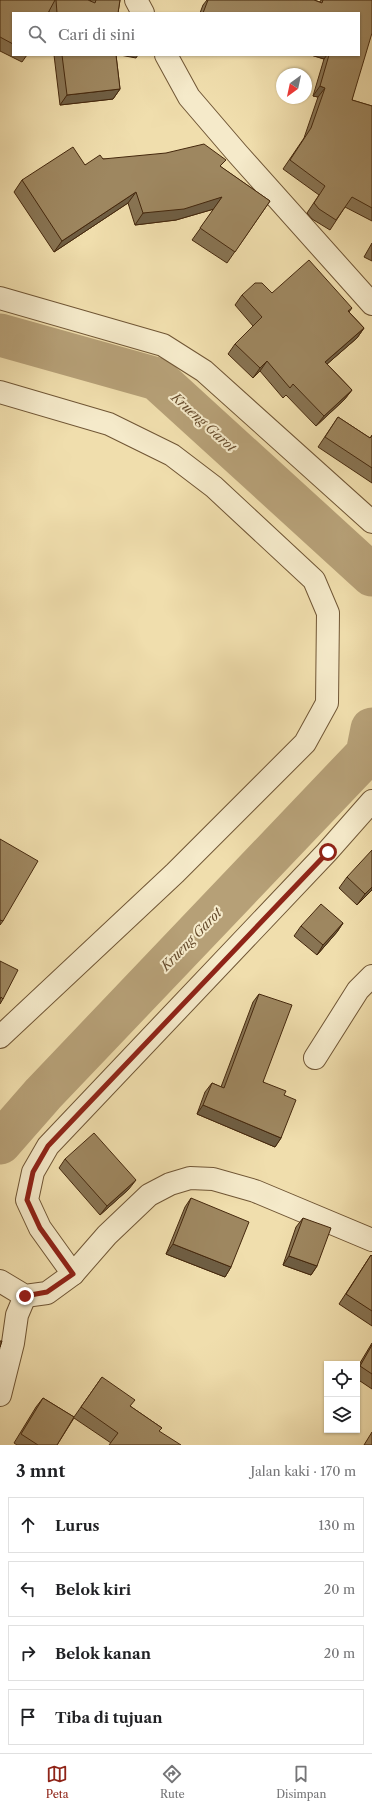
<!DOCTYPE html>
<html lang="id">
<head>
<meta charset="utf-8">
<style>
  body { margin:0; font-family:"Libre Caslon Text",serif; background:#f2f2f2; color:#202124 }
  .controls { position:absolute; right:12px; bottom:12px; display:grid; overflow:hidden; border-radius:0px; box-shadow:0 1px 3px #0004 }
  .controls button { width:36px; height:36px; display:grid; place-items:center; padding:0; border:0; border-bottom:1px solid #e0e0e0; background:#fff; color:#202124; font:20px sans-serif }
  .compass { position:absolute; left:276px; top:68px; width:36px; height:36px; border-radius:50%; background:#fff; box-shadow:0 1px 3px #0004; rotate:213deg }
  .stop { position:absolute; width:12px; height:12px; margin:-9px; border:3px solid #8f2418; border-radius:50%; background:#fff }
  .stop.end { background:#8f2418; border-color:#fff; box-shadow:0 1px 4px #0008 }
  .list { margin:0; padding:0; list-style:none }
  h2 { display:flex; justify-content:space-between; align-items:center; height:52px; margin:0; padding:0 16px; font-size:17px }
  h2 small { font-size:13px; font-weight:400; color:#757577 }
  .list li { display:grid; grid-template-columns:26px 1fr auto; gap:12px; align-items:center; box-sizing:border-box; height:56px; margin:0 8px 8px; padding:0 8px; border:1px solid #e0e0e0; border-radius:0px }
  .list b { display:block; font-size:15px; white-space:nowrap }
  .list em { font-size:13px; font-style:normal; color:#757577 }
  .icon { flex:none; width:22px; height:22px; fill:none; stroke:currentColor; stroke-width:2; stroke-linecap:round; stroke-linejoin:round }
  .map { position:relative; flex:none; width:372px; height:1445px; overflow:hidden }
  .search { position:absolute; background:#fff; box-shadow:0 1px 3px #0004; left:12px; right:12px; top:12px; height:44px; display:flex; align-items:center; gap:10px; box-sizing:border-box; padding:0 14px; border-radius:0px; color:#757577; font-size:15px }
  .sheet { height:308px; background:#fff }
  nav { display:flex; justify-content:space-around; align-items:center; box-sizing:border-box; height:56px; border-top:1px solid #e0e0e0; background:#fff; font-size:11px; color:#757577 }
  nav a { display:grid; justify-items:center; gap:2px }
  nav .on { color:#8f2418 }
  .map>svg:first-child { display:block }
</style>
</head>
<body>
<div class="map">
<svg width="372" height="1445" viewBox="0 0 372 1445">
  <rect width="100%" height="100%" fill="#f0dead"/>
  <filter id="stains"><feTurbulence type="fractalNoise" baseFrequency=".005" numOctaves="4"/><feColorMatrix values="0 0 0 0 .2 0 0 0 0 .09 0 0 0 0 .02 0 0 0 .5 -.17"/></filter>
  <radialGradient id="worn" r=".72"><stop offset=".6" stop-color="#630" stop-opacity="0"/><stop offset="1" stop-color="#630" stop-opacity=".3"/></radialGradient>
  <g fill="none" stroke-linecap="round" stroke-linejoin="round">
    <g stroke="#b6a077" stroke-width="43">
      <path d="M0,335L157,379L372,575"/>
      <path d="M0,1143L43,1094L367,754L372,729"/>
    </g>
    <g stroke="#705635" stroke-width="24">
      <g id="minor">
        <path d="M136,0L143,13"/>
        <path d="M166,55L189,97L237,153L372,304"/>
        <path d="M0,298L163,345L204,371L372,522"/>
        <path d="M0,392L109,424L172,455L214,487L314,580L328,613L327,703L305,743L175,873L0,1037"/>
        <path d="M315,1058L358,990L372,976"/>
        <path d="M73,1274L40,1228L27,1200L33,1172L48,1146L327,852L372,801"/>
        <path d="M0,1281L25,1296L47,1293L73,1274L107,1235L149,1195L170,1184L190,1178L213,1179L255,1191L372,1240"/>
        <path d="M0,1395L13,1343L17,1315L25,1296"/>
      </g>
    </g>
    <use href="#minor" stroke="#f5eaca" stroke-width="22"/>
  </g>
  <g fill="#887453" stroke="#45280d">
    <path d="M0,0H88L90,1L91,0H120L118,13H49V11L13,13V55H27L22,62L0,51Z"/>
    <path d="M207,0H314L320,2L321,0H372L352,100L372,106V221L345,207L330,230L312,219L307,213L319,195L283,169L304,138L318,97L313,96L324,59L311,55H359V13H200L203,5Z"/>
    <path d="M54,55H116L120,89L113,99L60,105Z"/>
    <path d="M103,159L221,167L270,201L227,263L192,240L214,209L176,220L135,225L128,203L54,252L14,192L22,180L85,165Z"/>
    <path d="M372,243V261L364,257Z"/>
    <path d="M272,293L352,308L349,312L364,328L357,338L327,364L352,390L344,400L316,426L286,395L283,398L260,371L253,378L228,354L235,344L253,326L235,305L242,295Z"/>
    <path d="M338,417L370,438L372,435V483L318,447Z"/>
    <path d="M0,839L3,921L0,925Z"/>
    <path d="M347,877L372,890L357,905L339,888Z"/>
    <path d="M343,923L337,932L317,955L294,936L301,926Z"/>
    <path d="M0,961L3,999L0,1004Z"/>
    <path d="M259,994L263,1082L284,1095L281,1138L275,1147L197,1114L205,1092L212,1083L221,1087L253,1002Z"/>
    <path d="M65,1159L129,1189L100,1215L59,1168Z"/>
    <path d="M191,1198L231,1267L225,1277L166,1254L185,1207Z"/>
    <path d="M303,1218L317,1266L311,1275L283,1265L296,1227Z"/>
    <path d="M371,1255L372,1256V1326L339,1304Z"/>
    <path d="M372,1343V1389L357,1379V1368Z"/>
    <path d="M102,1377L130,1406L162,1428L111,1443L74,1418L57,1445H17L14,1443L36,1407L43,1398L74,1417Z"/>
  </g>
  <g fill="#6f5e43" stroke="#45280d">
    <path d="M120,55H138L136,58Z"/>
    <path d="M311,55H327L324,59Z"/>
    <path d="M320,86L325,88L318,97L313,96Z"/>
    <path d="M120,89L113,99L60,105L67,95Z"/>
    <path d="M136,192L128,203L54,252L62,241Z"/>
    <path d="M222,197L214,209L176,220L135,225L143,213Z"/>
    <path d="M364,328L357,338L318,372L325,362Z"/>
    <path d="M267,361L260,371L253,378L260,368Z"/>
    <path d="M352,390L344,400L316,426L324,416Z"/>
    <path d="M372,887V890L357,905L365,894Z"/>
    <path d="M343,923L337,932L317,955L323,945Z"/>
    <path d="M203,1105L281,1138L275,1147L197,1114Z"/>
    <path d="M136,1180L129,1189L100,1215L107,1206Z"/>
    <path d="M173,1244L231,1267L225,1277L166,1254Z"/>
    <path d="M289,1256L317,1266L311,1275L283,1265Z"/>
  </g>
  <g fill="#9e8760" stroke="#45280d">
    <path d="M0,0H55L48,13H13V44L0,37Z"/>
    <path d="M56,0H88L95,3L96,0H120L118,13H57Z"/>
    <path d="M208,0H314L322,3L323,0H372V33L352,100L372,106V208L352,197L336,220L319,209L314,203L325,186L290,160L311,128L325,88L320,86L329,55H359V13H203Z"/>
    <path d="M62,55H116L120,89L67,95Z"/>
    <path d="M204,144L226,160L220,166L270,201L235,252L200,228L222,197L184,209L143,213L136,192L62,241L22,180L73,147L85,165L100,155L103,159L166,153Z"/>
    <path d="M309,260L352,308L348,311L364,328L325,362L352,390L324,416L293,384L290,388L267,361L260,368L235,344L262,317L242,295L255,283H262L272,293Z"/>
    <path d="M338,417L370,438L372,436V468L325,437Z"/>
    <path d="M0,839L38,861L3,921L0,920Z"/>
    <path d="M372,850V887L365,894L347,877Z"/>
    <path d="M321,904L343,923L323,945L301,926Z"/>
    <path d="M0,961L18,970L3,999L1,997L0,999Z"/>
    <path d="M259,994L292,1005L263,1082L286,1091L284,1095L296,1100L281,1138L203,1105L212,1083L224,1088Z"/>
    <path d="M94,1133L136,1180L107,1206L65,1159Z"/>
    <path d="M191,1198L249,1222L231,1267L173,1244Z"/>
    <path d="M303,1218L331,1228L317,1266L289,1256Z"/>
    <path d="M371,1255L372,1256V1311L346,1294Z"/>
    <path d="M0,1341H2L0,1347Z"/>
    <path d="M372,1345V1374L360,1366Z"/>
    <path d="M102,1377L135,1400L130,1406L162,1428L159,1431L181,1445H109L118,1433L81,1407Z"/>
    <path d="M43,1398L74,1417L57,1445H38L21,1434Z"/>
    <path d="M372,1432V1445H364Z"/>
  </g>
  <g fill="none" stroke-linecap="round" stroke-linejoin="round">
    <path stroke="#8f2418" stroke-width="5" d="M25,1296L47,1292L73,1274L40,1228L27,1200L33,1172L48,1146L328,852"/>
  </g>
  <g text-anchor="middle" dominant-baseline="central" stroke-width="4" stroke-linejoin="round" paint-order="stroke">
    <g font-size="13" font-style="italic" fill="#674c2d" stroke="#f5eaca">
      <text transform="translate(204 422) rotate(42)">Krueng Garot</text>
      <text transform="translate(191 939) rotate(-46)">Krueng Garot</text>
    </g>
  </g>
  <rect width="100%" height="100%" filter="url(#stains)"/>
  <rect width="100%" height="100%" fill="url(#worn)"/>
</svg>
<div class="controls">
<button><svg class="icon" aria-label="locate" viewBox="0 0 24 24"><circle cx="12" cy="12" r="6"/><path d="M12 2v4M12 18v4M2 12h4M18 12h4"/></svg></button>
<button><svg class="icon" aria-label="layers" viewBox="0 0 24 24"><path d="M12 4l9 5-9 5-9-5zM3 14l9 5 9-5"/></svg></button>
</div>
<svg class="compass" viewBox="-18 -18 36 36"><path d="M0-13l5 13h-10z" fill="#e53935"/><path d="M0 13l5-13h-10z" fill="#757577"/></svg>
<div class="stop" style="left:328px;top:852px"></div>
<div class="stop end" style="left:25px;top:1296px"></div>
<div class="search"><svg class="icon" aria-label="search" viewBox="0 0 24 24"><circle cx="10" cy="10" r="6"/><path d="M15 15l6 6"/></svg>Cari di sini</div>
</div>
<section class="sheet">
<h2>3 mnt<small>Jalan kaki · 170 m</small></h2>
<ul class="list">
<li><svg class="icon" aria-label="ahead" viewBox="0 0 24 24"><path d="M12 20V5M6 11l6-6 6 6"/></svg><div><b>Lurus</b></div><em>130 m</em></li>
<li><svg class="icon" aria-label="left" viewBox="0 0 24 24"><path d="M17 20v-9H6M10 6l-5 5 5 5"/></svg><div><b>Belok kiri</b></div><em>20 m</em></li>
<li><svg class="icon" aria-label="right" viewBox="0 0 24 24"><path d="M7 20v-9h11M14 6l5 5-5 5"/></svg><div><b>Belok kanan</b></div><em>20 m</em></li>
<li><svg class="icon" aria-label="arrive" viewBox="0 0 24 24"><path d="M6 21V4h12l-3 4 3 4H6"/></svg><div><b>Tiba di tujuan</b></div></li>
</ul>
</section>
<nav>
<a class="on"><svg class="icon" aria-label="map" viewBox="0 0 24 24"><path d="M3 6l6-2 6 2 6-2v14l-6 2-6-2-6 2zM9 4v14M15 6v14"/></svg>Peta</a>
<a><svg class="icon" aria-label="directions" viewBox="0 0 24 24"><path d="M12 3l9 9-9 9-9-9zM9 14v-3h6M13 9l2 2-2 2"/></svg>Rute</a>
<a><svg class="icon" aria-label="saved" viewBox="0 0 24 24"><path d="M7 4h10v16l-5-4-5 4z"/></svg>Disimpan</a>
</nav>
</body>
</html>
